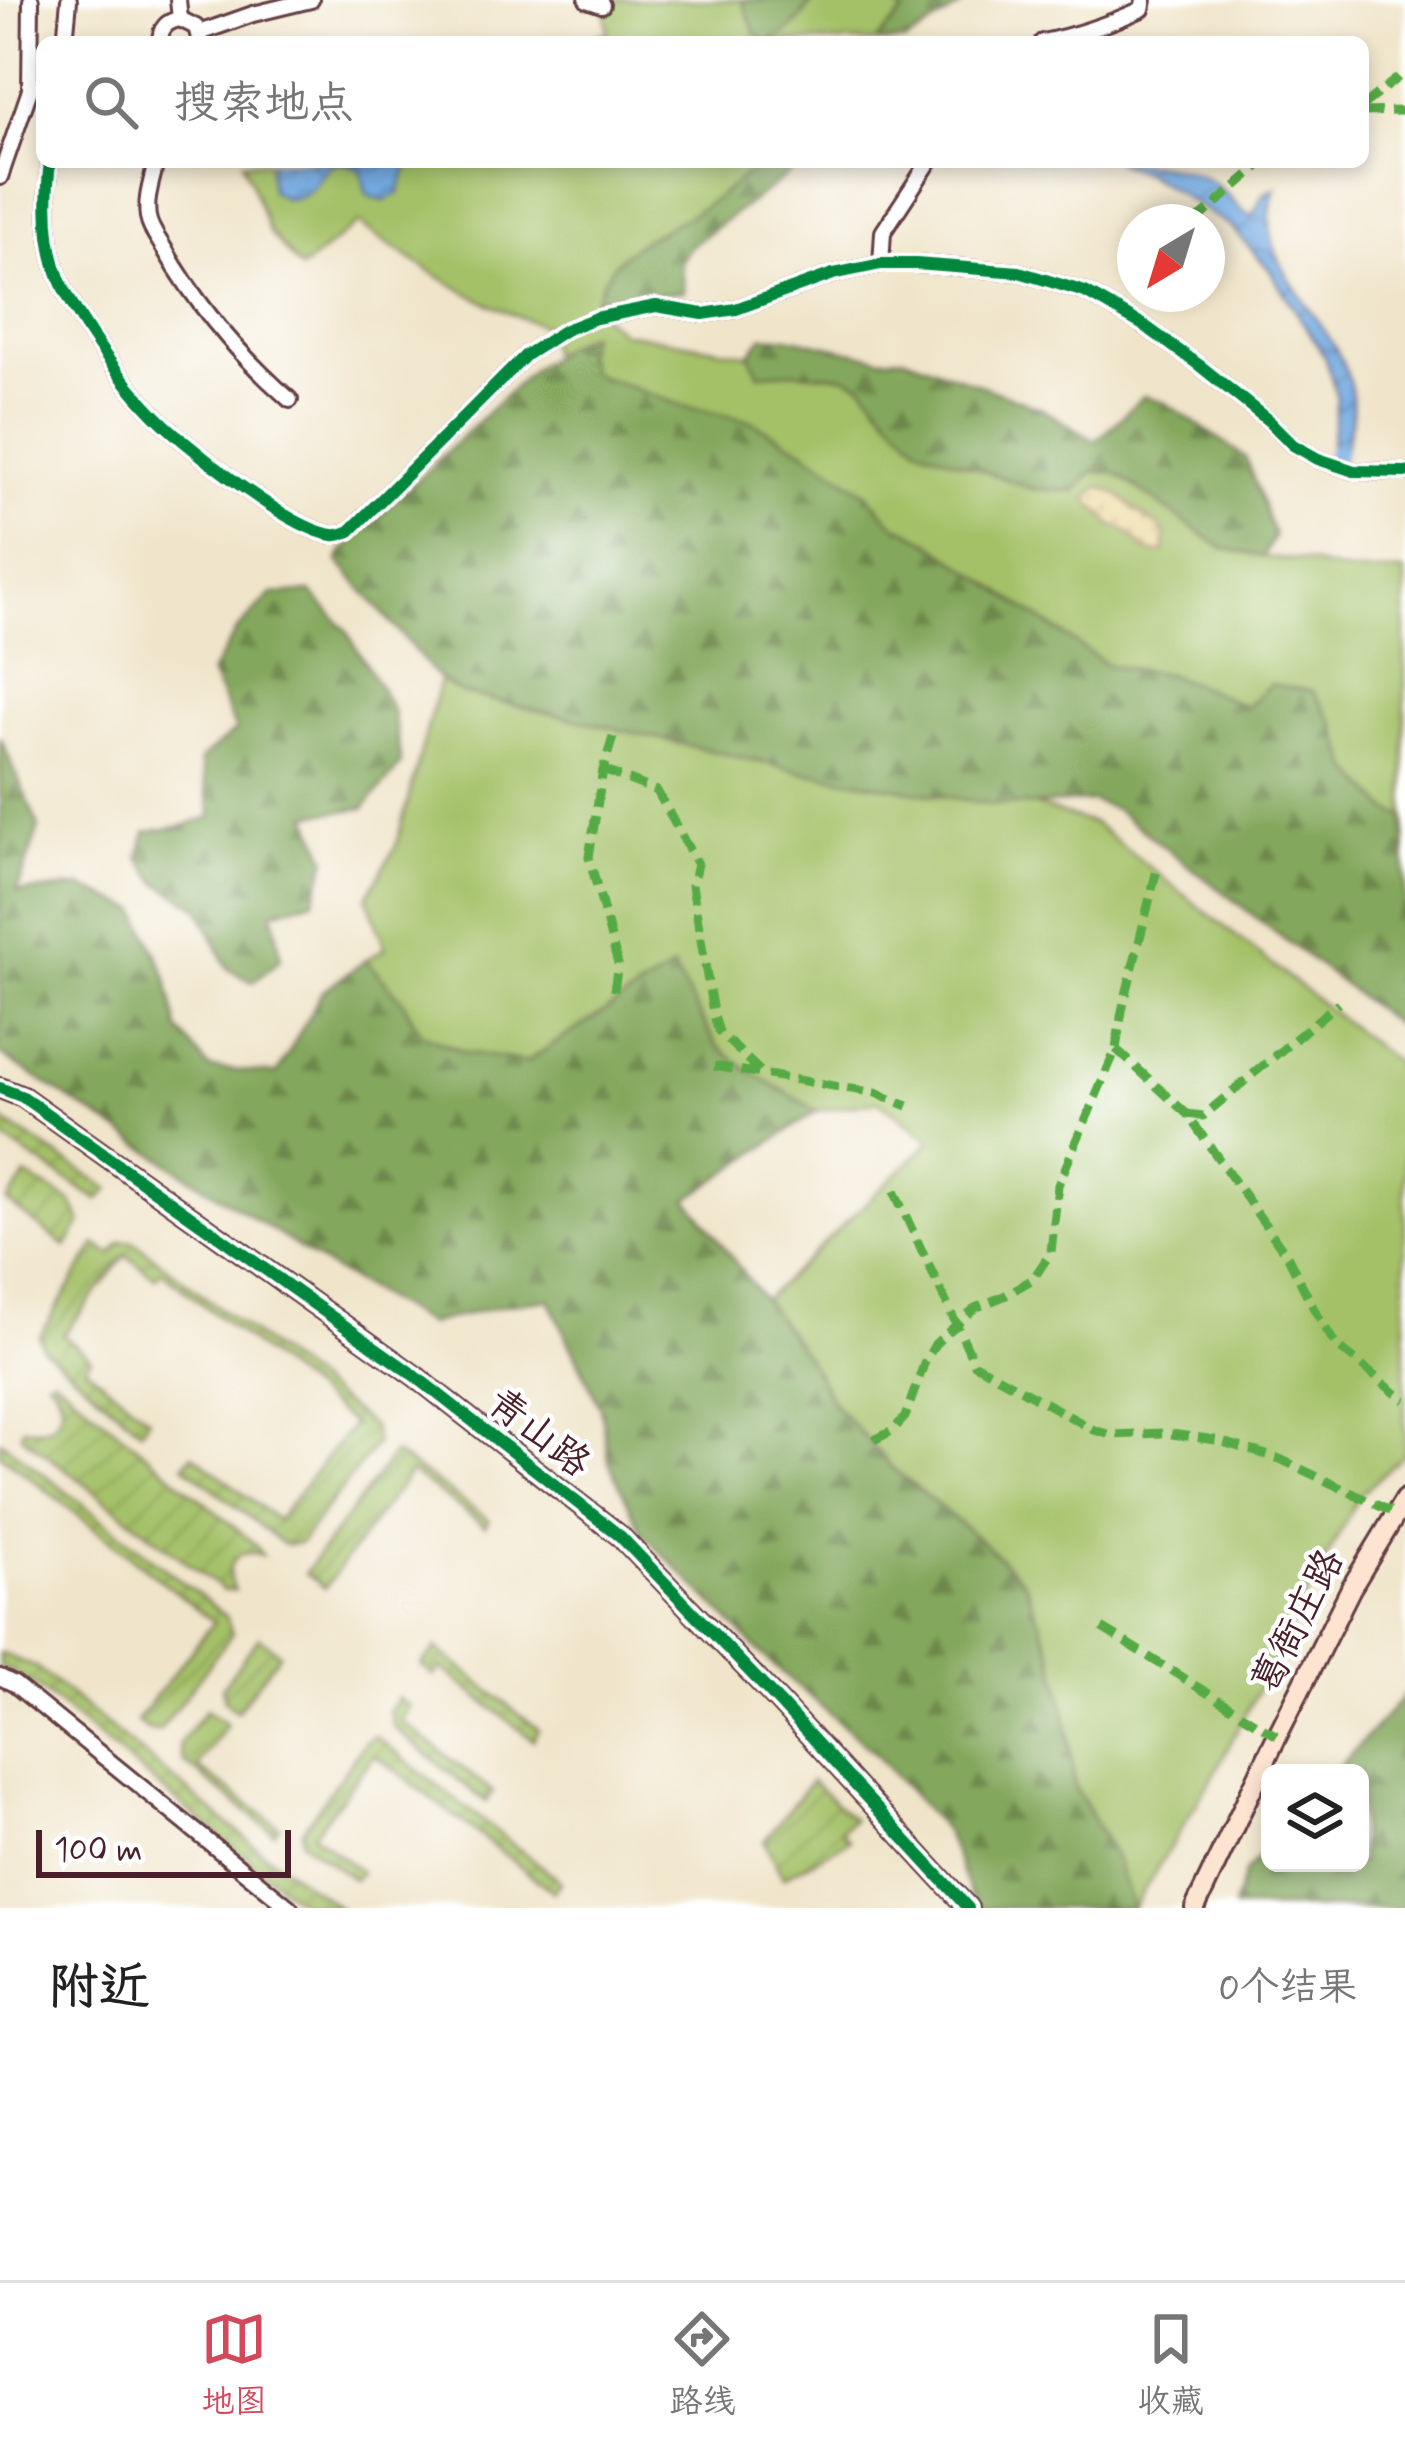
<!DOCTYPE html>
<html lang="zh">
<head>
<meta charset="utf-8">
<style>
  body { margin:0; font-family:Mynerve,"LXGW WenKai TC",sans-serif; background:#f2f2f2; color:#222 }
  .controls { position:absolute; right:36px; bottom:36px; display:grid; overflow:hidden; border-radius:18px; box-shadow:0 6px 18px #0003 }
  .controls button { width:108px; height:108px; display:grid; place-items:center; padding:0; border:0; border-bottom:3px solid #e0e0e0; background:#fff; color:#222; font:60px sans-serif }
  .compass { position:absolute; left:1117px; top:204px; width:108px; height:108px; border-radius:50%; background:#fff; box-shadow:0 6px 18px #0003; rotate:218deg }
  .scale { position:absolute; left:36px; bottom:30px; width:255px; box-sizing:border-box; padding-left:12px; border:6px solid #4a1f2b; border-top:0; font-size:33px; line-height:42px; white-space:nowrap; color:#4a1f2b; -webkit-text-stroke:9px #fff; paint-order:stroke }
  .list { margin:0; padding:0; list-style:none }
  h2 { display:flex; justify-content:space-between; align-items:center; height:156px; margin:0; padding:0 48px; font-size:51px }
  h2 small { font-size:39px; font-weight:400; color:#767676 }
  .icon { flex:none; width:66px; height:66px; fill:none; stroke:currentColor; stroke-width:2; stroke-linecap:round; stroke-linejoin:round }
  .map { position:relative; flex:none; width:1405px; height:1908px; overflow:hidden }
  .search { position:absolute; background:#fff; box-shadow:0 6px 18px #0003; left:36px; right:36px; top:36px; height:132px; display:flex; align-items:center; gap:30px; box-sizing:border-box; padding:0 42px; border-radius:18px; color:#767676; font-size:45px }
  .sheet { height:372px; background:#fff }
  nav { display:flex; justify-content:space-around; align-items:center; box-sizing:border-box; height:168px; border-top:3px solid #e0e0e0; background:#fff; font-size:33px; color:#767676 }
  nav a { display:grid; justify-items:center; gap:6px }
  nav .on { color:#d1495b }
  .map>svg:first-child { display:block }
</style>
</head>
<body>
<div class="map">
<svg width="1405" height="1908" viewBox="0 0 1405 1908">
  <defs>
    <pattern id="forest-firs" width="22" height="20" patternUnits="userSpaceOnUse" patternTransform="scale(3)"><rect width="22" height="20" fill="#83a75c"/><path d="M5 1l3.5 6h-7zM16 11l3.5 6h-7z" fill="#6d874c"/></pattern>
    <pattern id="sand-dots" width="8" height="8" patternUnits="userSpaceOnUse" patternTransform="scale(3)"><rect width="8" height="8" fill="#eeda9e"/><path d="M2 2h.1M6 6h.1" fill="none" stroke="#cebb88" stroke-width="1.8" stroke-linecap="round"/></pattern>
    <pattern id="garden-furrows" width="10" height="10" patternUnits="userSpaceOnUse" patternTransform="scale(3)"><rect width="10" height="10" fill="#a4c168"/><path d="M-1 1l2-2M0 10L10 0M9 11l2-2" fill="none" stroke="#8fa55a"/></pattern>
    <pattern id="water-waves" width="16" height="10" patternUnits="userSpaceOnUse" patternTransform="scale(3)"><rect width="16" height="10" fill="#73aae1"/><path d="M0 5q4-4 8 0t8 0" fill="none" stroke="#608ab7"/></pattern>
  </defs>
  <rect width="100%" height="100%" fill="#fff"/>
  <filter id="ink" filterUnits="userSpaceOnUse"><feTurbulence type="fractalNoise" baseFrequency=".00833" numOctaves="2"/><feDisplacementMap in="SourceGraphic" scale="24" xChannelSelector="R" yChannelSelector="G"/><feConvolveMatrix kernelMatrix="1 2 1 2 8 2 1 2 1" color-interpolation-filters="sRGB"/></filter>
  <filter id="wash" filterUnits="userSpaceOnUse"><feTurbulence type="fractalNoise" baseFrequency=".004" numOctaves="4" result="noise"/><feDisplacementMap in="SourceGraphic" scale="48" xChannelSelector="R" yChannelSelector="G"/><feGaussianBlur stdDeviation="2.7" result="paint"/><feColorMatrix in="noise" values="0 0 0 0 0 0 0 0 0 0 0 0 0 0 0 0 0 1.4 0 .05"/><feComposite in="paint" operator="in"/></filter>
  <g filter="url(#wash)">
    <rect width="100%" height="100%" fill="#f0e5ca"/>
    <g fill="#a4c168" stroke="#77704a" stroke-width="3">
      <path d="M604,0H933L895,42H572L608,32Z"/>
      <path d="M243,162H786L596,299L592,308L622,332L749,354H782L1085,450L1263,557L1298,560L1348,572H1405V855L560,388L544,326C473,303 419,265 358,223L301,269L269,232Z"/>
      <path d="M440,680L462,693L804,772L990,804L1034,805L1095,824L1405,1070V1453L1358,1497L1214,1775L1133,1908L1116,1860L1075,1787L1065,1709L1051,1650L1024,1582L980,1540L894,1470L834,1404L808,1359L764,1300L931,1141L879,1101L817,1111L745,1068L717,1046L673,968L526,1062L464,1052L420,1034L402,1000L366,960L385,948L367,897L396,846Z"/>
    </g>
    <g fill="url(#forest-firs)" stroke="#666344" stroke-width="3">
      <path d="M742,0H814C801,20 790,34 767,42L755,33Z"/>
      <path d="M889,0H970L906,42H876L904,12Z"/>
      <path d="M763,162H806L690,246L680,262L684,292L596,299C613,247 649,239 693,213C718,199 740,179 763,162Z"/>
      <path d="M589,334L585,354L591,373L683,406L751,421L803,450L865,492L893,523L926,540L1107,665L1166,674L1205,688L1246,707L1270,684L1313,691L1335,725L1350,768L1388,810L1405,817V1032L1115,809L1092,801L1034,805L990,804L804,772L462,693L440,680L338,561L343,551L533,369L565,346Z"/>
      <path d="M763,336L792,338L880,358L905,357L1041,408L1095,441C1115,428 1125,410 1144,396L1166,403L1245,457L1274,536L1263,557L1222,548L1114,472H1092L1075,491L1032,489L919,447L888,415L863,385L844,376L792,372L759,374L749,354Z"/>
      <path d="M311,592L346,630L393,710L401,764L364,808L308,815L327,859L314,900L273,912L281,959L253,982L228,969L199,908L158,883L139,858L146,832L183,826L212,817L200,760L236,730L211,673L237,630L272,594Z"/>
      <path d="M0,737L39,827L17,892L82,887L137,910L166,975L178,1029L209,1068L277,1074L322,992L366,960L402,1000L421,1034L464,1052L526,1062L673,968L717,1046L745,1068L817,1111L688,1199L808,1359L834,1404L894,1470L980,1540L1024,1582L1051,1650L1065,1709L1075,1787L1116,1860L1133,1908H979L973,1901L946,1832L872,1750L770,1662L643,1534L609,1462L600,1407L549,1299L510,1304L427,1324L330,1268L0,1054Z"/>
      <path d="M1405,1695V1908H1233L1244,1873L1270,1844V1863H1360V1773H1334Z"/>
    </g>
    <path fill="url(#sand-dots)" stroke="#9c7c64" stroke-width="3" d="M1099,487C1122,493 1124,501 1141,514C1149,521 1157,524 1165,533V552C1140,557 1142,542 1127,532C1122,528 1116,527 1110,524C1105,512 1093,510 1087,498Z"/>
    <g fill="url(#garden-furrows)" stroke="#77704a" stroke-width="3">
      <path d="M0,1119L110,1189L98,1200L0,1137Z"/>
      <path d="M26,1176L72,1202L81,1222L66,1247L7,1202Z"/>
      <path d="M133,1241L372,1426L376,1444L300,1543L284,1545L184,1465L193,1454L277,1520L353,1424L161,1271L155,1278L126,1255L63,1335L91,1358L85,1367L149,1418L141,1430L43,1348L39,1337L96,1244L111,1255L121,1242Z"/>
      <path d="M53,1377L256,1545L262,1555C237,1546 220,1567 235,1590L224,1591L21,1435L23,1427C58,1438 75,1403 47,1380Z"/>
      <path d="M0,1440L226,1616L232,1634L159,1731L148,1730L136,1721L214,1622L0,1454Z"/>
      <path d="M394,1453L489,1520L485,1526L410,1472L325,1588L305,1573Z"/>
      <path d="M259,1637L280,1653L237,1711L225,1701L222,1687Z"/>
      <path d="M436,1648L539,1730L533,1740L441,1668L434,1676L421,1666Z"/>
      <path d="M0,1653L36,1667L261,1851L340,1908H307L36,1686L0,1666Z"/>
      <path d="M398,1698L410,1707L401,1720L493,1792L486,1802L393,1727L389,1711Z"/>
      <path d="M206,1709L227,1724L197,1767L279,1826L274,1833L183,1762L179,1744Z"/>
      <path d="M375,1736L561,1882L553,1892L375,1755L313,1834L361,1872L354,1880L302,1842V1830L366,1741Z"/>
      <path d="M811,1781L853,1819L841,1831L849,1840L783,1878L764,1841Z"/>
    </g>
    <g fill="url(#water-waves)" stroke="#5e6486" stroke-width="3">
      <path d="M271,162H409L399,193L384,201L367,195L361,170C321,150 328,180 304,194C299,198 291,198 285,199L271,190L269,168Z"/>
      <path d="M1116,162C1147,162 1181,165 1209,180C1227,189 1235,208 1252,217L1265,193L1276,188C1245,266 1339,319 1351,389C1355,411 1350,432 1343,453L1330,449L1337,399L1326,359L1269,269L1232,228L1149,175Z"/>
    </g>
    <g fill="none" stroke-linecap="round" stroke-linejoin="round">
      <path stroke="#73aae1" stroke-width="18" d="M1335,457L1337,451"/>
    </g>
  </g>
  <g filter="url(#ink)">
    <g fill="none" stroke-linecap="round" stroke-linejoin="round">
      <g stroke="#633d43" stroke-width="20">
        <g id="street">
          <path d="M178,0L180,19"/>
          <path d="M587,0L602,5"/>
          <path d="M199,33L253,14L311,0"/>
          <path d="M65,42L69,0"/>
          <path d="M160,42C160,28 167,21 180,19L196,27L200,42"/>
          <path d="M1042,42C1078,35 1109,24 1142,9L1144,0"/>
          <path d="M50,162C45,204 45,251 64,289C84,328 120,379 150,410C179,442 292,531 333,535C339,536 344,533 350,531L526,355L565,330L596,318L656,306L703,314L736,309L833,274L881,264H916L1019,272L1085,292L1145,326L1199,365L1269,421L1293,445L1318,459L1354,471L1405,472"/>
          <path d="M156,162C152,181 145,198 148,217C150,229 159,240 165,250C198,307 241,357 290,400"/>
          <path d="M0,177L30,90L31,0"/>
          <path d="M881,264L883,232L929,162"/>
          <path d="M0,1677L14,1684L290,1908"/>
        </g>
      </g>
      <g stroke="#633d43" stroke-width="24">
        <g id="secondary">
          <path d="M0,1088L23,1097L415,1376L620,1536L779,1702L968,1908"/>
          <path d="M1195,1908L1277,1736L1351,1588L1405,1499"/>
        </g>
      </g>
      <use href="#street" stroke="#fff" stroke-width="14"/>
      <use href="#secondary" stroke="#fde4d1" stroke-width="18"/>
      <g stroke="#57aa44" stroke-width="9" stroke-dasharray="18 9" stroke-linecap="butt">
        <path d="M1363,105L1405,72"/>
        <path d="M1363,112L1405,111"/>
        <path d="M1195,222L1264,162"/>
        <path d="M613,737L603,770L589,857L618,964L613,997"/>
        <path d="M603,770L657,791L697,864L692,885L713,1013L719,1032L763,1074"/>
        <path d="M1116,1049L1187,1114L1288,1257L1314,1309L1335,1344L1405,1401"/>
        <path d="M714,1066L876,1093L908,1106"/>
        <path d="M1187,1114L1203,1116L1338,1003"/>
        <path d="M894,1191L975,1364L1094,1430L1111,1435L1164,1433L1216,1440L1280,1459L1394,1513"/>
        <path d="M874,1440L892,1431L905,1417L924,1364L935,1344L975,1308L1004,1296L1033,1279L1051,1252L1058,1185L1116,1049L1122,1011L1158,865"/>
        <path d="M1102,1628L1277,1736"/>
      </g>
      <g stroke="#fff" stroke-width="20">
        <g id="cycleway">
          <path d="M50,162C45,204 45,251 64,289C84,328 120,379 150,410C179,442 292,531 333,535C339,536 344,533 350,531L526,355L565,330L596,318L656,306L703,314L736,309L833,274L881,264H916L1019,272L1085,292L1145,326L1199,365L1269,421L1293,445L1318,459L1354,471L1405,472"/>
          <path d="M0,1088L23,1097L415,1376L620,1536L779,1702L968,1908"/>
        </g>
      </g>
      <use href="#cycleway" stroke="#00873e" stroke-width="12"/>
    </g>
  </g>
  <g text-anchor="middle" dominant-baseline="central" stroke-width="9" stroke-linejoin="round" paint-order="stroke">
    <g font-size="39" fill="#4a1f2b" stroke="#fff">
      <text transform="translate(538 1434) rotate(38)">青山路</text>
      <text transform="translate(1299 1622) rotate(-63)">葛衙庄路</text>
    </g>
  </g>
</svg>
<div class="controls">
<button><svg class="icon" aria-label="layers" viewBox="0 0 24 24"><path d="M12 4l9 5-9 5-9-5zM3 14l9 5 9-5"/></svg></button>
</div>
<svg class="compass" viewBox="-18 -18 36 36"><path d="M0-13l5 13h-10z" fill="#e53935"/><path d="M0 13l5-13h-10z" fill="#767676"/></svg>
<div class="scale">100 m</div>
<div class="search"><svg class="icon" aria-label="search" viewBox="0 0 24 24"><circle cx="10" cy="10" r="6"/><path d="M15 15l6 6"/></svg>搜索地点</div>
</div>
<section class="sheet">
<h2>附近<small>0个结果</small></h2>
<ul class="list">
</ul>
</section>
<nav>
<a class="on"><svg class="icon" aria-label="map" viewBox="0 0 24 24"><path d="M3 6l6-2 6 2 6-2v14l-6 2-6-2-6 2zM9 4v14M15 6v14"/></svg>地图</a>
<a><svg class="icon" aria-label="directions" viewBox="0 0 24 24"><path d="M12 3l9 9-9 9-9-9zM9 14v-3h6M13 9l2 2-2 2"/></svg>路线</a>
<a><svg class="icon" aria-label="saved" viewBox="0 0 24 24"><path d="M7 4h10v16l-5-4-5 4z"/></svg>收藏</a>
</nav>
</body>
</html>
